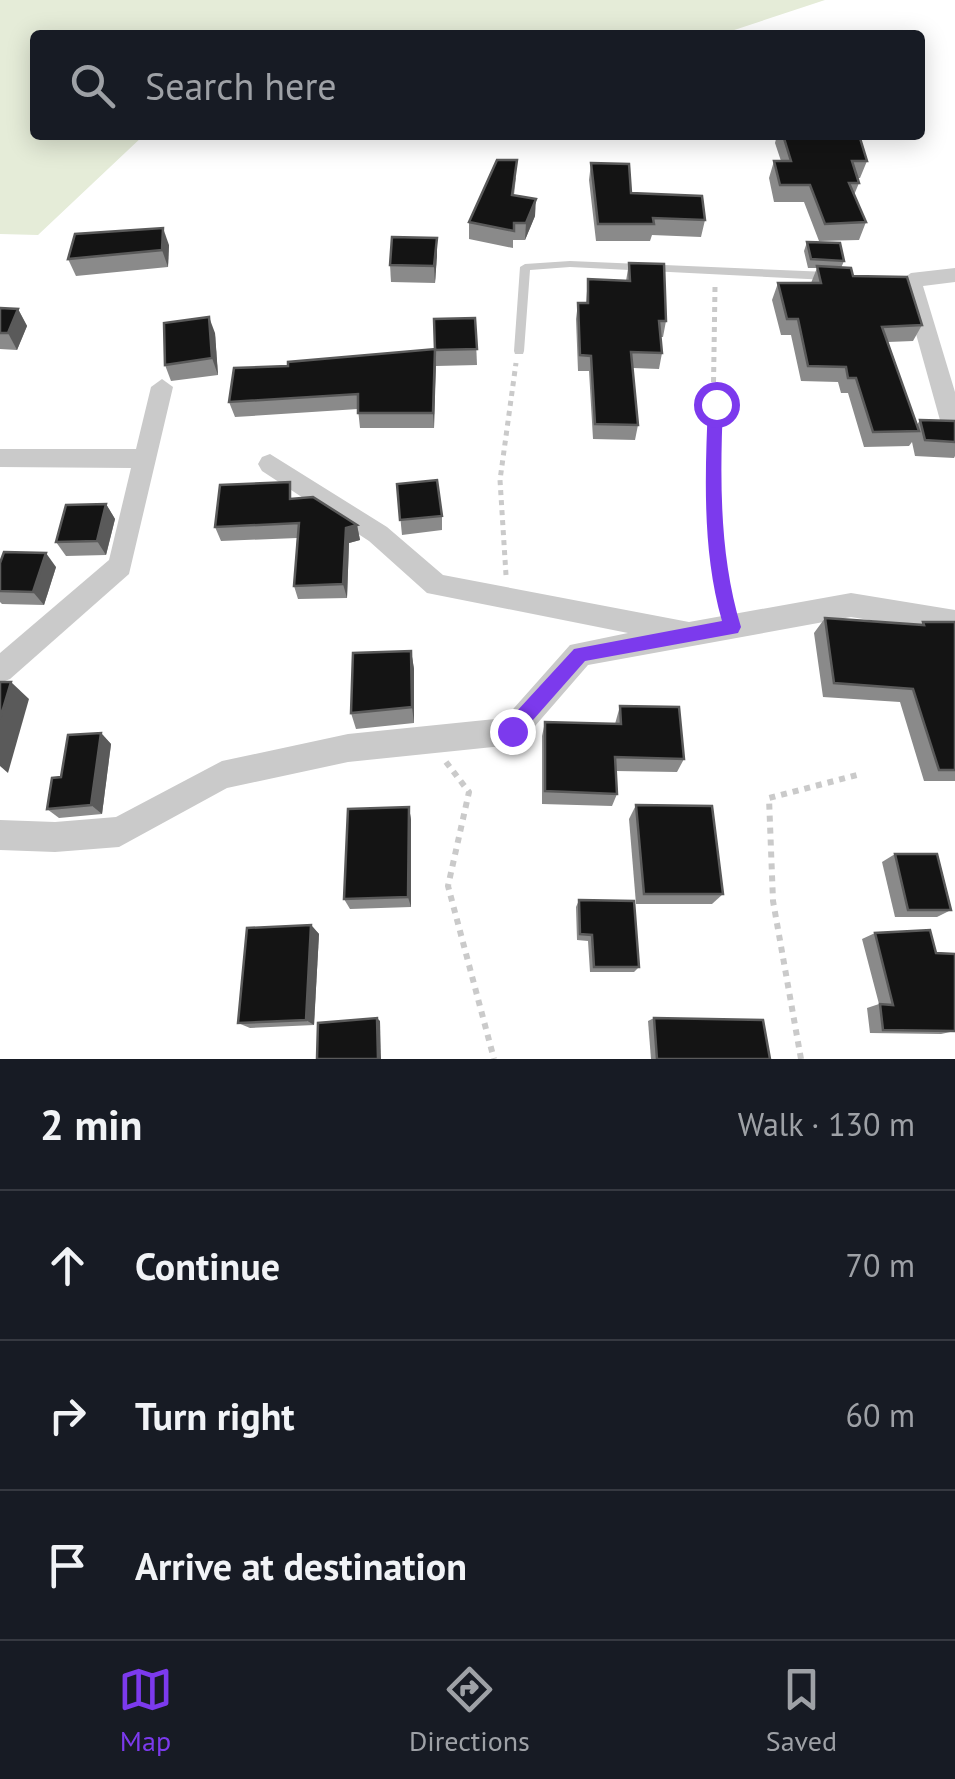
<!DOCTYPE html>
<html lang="en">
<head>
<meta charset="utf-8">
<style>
  body { margin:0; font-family:"PT Sans",sans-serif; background:#20242c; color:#f1f3f6 }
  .stop { position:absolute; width:30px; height:30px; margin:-22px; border:8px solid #7c3aed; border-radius:50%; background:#fff }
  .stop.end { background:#7c3aed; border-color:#fff; box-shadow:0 2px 10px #0008 }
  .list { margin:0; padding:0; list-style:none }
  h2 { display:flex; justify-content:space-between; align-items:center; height:130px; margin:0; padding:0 40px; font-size:42px }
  h2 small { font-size:32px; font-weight:400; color:#9ea1a6 }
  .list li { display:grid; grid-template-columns:65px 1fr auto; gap:30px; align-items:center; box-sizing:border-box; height:150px; padding:0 40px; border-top:2px solid #363941 }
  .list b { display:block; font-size:38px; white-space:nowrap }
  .list em { font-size:32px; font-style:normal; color:#9ea1a6 }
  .icon { flex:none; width:55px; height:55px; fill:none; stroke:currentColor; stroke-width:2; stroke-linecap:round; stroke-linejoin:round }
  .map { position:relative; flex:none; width:955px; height:1059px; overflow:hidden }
  .search { position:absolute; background:#171b24; box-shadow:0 5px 25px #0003; left:30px; right:30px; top:30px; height:110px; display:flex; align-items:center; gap:25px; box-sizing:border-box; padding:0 35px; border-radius:10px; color:#9ea1a6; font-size:38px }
  .sheet { height:580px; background:#171b24 }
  nav { display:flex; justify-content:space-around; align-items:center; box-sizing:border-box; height:140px; border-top:2px solid #363941; background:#171b24; font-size:28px; color:#9ea1a6 }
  nav a { display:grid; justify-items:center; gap:5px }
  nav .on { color:#7c3aed }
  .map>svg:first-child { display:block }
</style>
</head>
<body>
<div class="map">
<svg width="955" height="1059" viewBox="0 0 955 1059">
  <rect width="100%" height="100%" fill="#fff"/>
  <path fill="#e5ecd8" d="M0,0H825L719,35H35V135H144L38,235L0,234Z"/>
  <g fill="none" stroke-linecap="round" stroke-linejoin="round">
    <g stroke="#cacaca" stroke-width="5" stroke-dasharray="5 5" stroke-linecap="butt">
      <path d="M715,287L712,481L726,605"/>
      <path d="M506,575L500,480L516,363"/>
    </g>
    <g stroke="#cacaca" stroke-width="6" stroke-dasharray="6 6" stroke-linecap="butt">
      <path d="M446,762L469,792L448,886L494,1059"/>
      <path d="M801,1059L773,901L769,798L861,774"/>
    </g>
    <path fill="#cacaca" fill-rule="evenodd" d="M570,261L828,272L833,276L828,280L570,267L530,270L524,351L523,354H515L514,351L520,267L525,264Z"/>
    <g fill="#cacaca" fill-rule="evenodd">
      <path d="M955,268V282L923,286L955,392V440L943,431L901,280L911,273Z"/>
      <path d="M162,379L173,387L129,574L10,679L0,683V653L109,560L131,468L0,467V449H136L151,387Z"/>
      <path d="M270,454L387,527L443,575L689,622L851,593L955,610V634L851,617L588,665L522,741L512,745L348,762L227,788L119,847L55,852L0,850V820L55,822L116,817L222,761L348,734L505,718L570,645L628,633L427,593L369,541L262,471L258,464L262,457Z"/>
    </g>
  </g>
  <g fill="#8a8a8a">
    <path d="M777,135H859L867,161L860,178H857L859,183L854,195L866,222L859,240L819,241L804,202H774L769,178L774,161H781L775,143Z"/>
    <path d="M591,163L631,193L705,220L701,237L652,235L650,241H596L589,180Z"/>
    <path d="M516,177L514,195L535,216L525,240H513V248L469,239V222Z"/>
    <path d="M807,242L844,261L841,268L922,325L913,341L888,342L917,425L920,420L955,421V456L954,458L915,456L912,442L909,446L864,447L848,393H841L838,382L801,381L791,335H781L772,300L778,283H811L817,268H808L804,251Z"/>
    <path d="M169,245L168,267L76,276L68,259Z"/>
    <path d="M437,255L435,283L391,282L390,265Z"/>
    <path d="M629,263L666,321L663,337H661L662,353L659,369L633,368L638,425L635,440L593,439L589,371H578L576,319L578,303H586L588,279L626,281Z"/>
    <path d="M0,308L18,309L27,326L17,350L0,349Z"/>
    <path d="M475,318L477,365L436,366L434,319Z"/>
    <path d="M215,333L218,375L171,381L165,365Z"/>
    <path d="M435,349L434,428H360L358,409L235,417L229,402L288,366Z"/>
    <path d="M397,484L442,516V530L402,535Z"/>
    <path d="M295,499L357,525L360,540L349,543L347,598L298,599L294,586L297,538L221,541L215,527Z"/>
    <path d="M106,504L115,519L106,555L66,556L56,542Z"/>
    <path d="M0,563L56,567L44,605L2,604L0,602Z"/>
    <path d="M825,618L921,625L923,622H955V781H924L900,702L823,697L814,633Z"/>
    <path d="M411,651L414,669V723L356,729L351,713Z"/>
    <path d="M620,706L684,759L677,772L616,771L617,794L612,806L542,804V736L545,722L615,724Z"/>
    <path d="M101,733L111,744L102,814L59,818L47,809L61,777Z"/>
    <path d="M636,805L723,894L712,904H636L629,819Z"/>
    <path d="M409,807L411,820V907L350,909L344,899Z"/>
    <path d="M895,854L951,910L937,917H895L882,862Z"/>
    <path d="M579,900L639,967L634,972H590L588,941L577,940L576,907Z"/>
    <path d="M311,925L319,934L314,1025L250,1028L238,1023Z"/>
    <path d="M875,933L955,1031L941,1034L870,1033L867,1008L879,1004L862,939Z"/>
    <path d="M654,1018L770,1059H651L648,1021Z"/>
  </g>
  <g fill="#5a5a5a">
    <path d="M536,199L535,216L525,240L526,223Z"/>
    <path d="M163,228L169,245L168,267L162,250Z"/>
    <path d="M437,238V255L435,283L434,266Z"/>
    <path d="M18,309L27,326L17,350L8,333Z"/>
    <path d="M209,317L215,333L218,375L212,358Z"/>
    <path d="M435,349L436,364L434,428L433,413Z"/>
    <path d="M106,504L115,519L106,555L97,541Z"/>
    <path d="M357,525L360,540L349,543L347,598L343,584L346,528Z"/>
    <path d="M46,553L56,567L44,605L33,592Z"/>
    <path d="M411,651L414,669V723L412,707Z"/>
    <path d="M11,682L29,699L8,773L0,766V719Z"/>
    <path d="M101,733L111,744L102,814L91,805Z"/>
    <path d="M409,807L411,820V907L408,897Z"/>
    <path d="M311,925L319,934L314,1025L306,1020Z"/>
    <path d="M377,1018L380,1021L381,1059H378Z"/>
  </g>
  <g fill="#141414" stroke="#5a5a5a" stroke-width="2.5">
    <path d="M783,135H859L867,161H852L859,183H849L866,222L825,224L810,185H780L774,161H791Z"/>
    <path d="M497,160H517L512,195L536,199L526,223H514V231L469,222Z"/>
    <path d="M591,163L629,164L631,193L702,196L705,220L653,218L654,224H598Z"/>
    <path d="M163,228L162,250L68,259L75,234Z"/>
    <path d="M392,237L437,238L434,266L390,265Z"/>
    <path d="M807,242L840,243L844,261L811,259Z"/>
    <path d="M629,263L664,264L666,321H659L662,353L631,352L638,425L595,424L591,356L580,355L578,303H588V279L630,281Z"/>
    <path d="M817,266L851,268L853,276L907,277L922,325L882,327L919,431L873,432L856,378H848L846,367L808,366L798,319H787L778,283H821Z"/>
    <path d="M0,308L18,309L8,333H0Z"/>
    <path d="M209,317L212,358L165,365L164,323Z"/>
    <path d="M475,318L477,349L435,350L434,319Z"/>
    <path d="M435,349L433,413H358V394L229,402L234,368L288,366V362Z"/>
    <path d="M920,420L955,421V442L925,440Z"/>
    <path d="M437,480L442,516L400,520L397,484Z"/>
    <path d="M290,482V499L313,497L357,525L346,528L343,584L294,586L299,523L215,527L220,485Z"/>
    <path d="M106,504L97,541L56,542L66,505Z"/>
    <path d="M4,552L46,553L33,592L0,591V563Z"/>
    <path d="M825,618L924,625L923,622H955V770H939L913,689L834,683Z"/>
    <path d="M411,651L412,707L351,713L353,653Z"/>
    <path d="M0,682H11L0,719Z"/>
    <path d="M620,706L679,707L684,759L615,757L617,794L545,791V722L621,724Z"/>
    <path d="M101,733L91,805L47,809L52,778L61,777L68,735Z"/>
    <path d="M636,805L712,806L723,894H644Z"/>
    <path d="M409,807L408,897L344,899L348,809Z"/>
    <path d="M895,854H937L951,910H908Z"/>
    <path d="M579,900L634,901L639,967H594L592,935L580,934Z"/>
    <path d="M311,925L306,1020L238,1023L247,928Z"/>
    <path d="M930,930L936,953L955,954V1031L883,1030L880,1004L893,1005L875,933Z"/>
    <path d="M377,1018L378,1059H317L318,1023Z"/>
    <path d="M654,1018L763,1020L770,1059H657Z"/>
  </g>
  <path fill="#7c3aed" d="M716,398L723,404C720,478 719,555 741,627L738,633L585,661L518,737H505V724L574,649L722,621C702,551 705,476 708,404Z"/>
</svg>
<div class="stop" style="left:716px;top:404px"></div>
<div class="stop end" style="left:512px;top:731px"></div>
<div class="search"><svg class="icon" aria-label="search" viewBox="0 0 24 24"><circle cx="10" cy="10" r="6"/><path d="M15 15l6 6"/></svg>Search here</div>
</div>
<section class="sheet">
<h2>2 min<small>Walk · 130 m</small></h2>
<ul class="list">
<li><svg class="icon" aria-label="ahead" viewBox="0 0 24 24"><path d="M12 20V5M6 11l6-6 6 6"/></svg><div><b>Continue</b></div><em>70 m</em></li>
<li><svg class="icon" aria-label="right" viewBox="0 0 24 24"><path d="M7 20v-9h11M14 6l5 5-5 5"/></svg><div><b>Turn right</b></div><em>60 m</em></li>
<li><svg class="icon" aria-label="arrive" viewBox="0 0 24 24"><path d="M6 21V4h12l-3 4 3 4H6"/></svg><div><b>Arrive at destination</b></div></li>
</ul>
</section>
<nav>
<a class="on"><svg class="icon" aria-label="map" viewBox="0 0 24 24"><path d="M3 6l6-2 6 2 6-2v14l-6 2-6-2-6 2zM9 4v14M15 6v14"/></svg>Map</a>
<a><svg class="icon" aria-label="directions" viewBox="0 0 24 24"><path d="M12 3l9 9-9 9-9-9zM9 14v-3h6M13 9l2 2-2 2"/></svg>Directions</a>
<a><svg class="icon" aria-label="saved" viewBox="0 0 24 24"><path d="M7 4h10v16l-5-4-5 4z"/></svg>Saved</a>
</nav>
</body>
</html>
